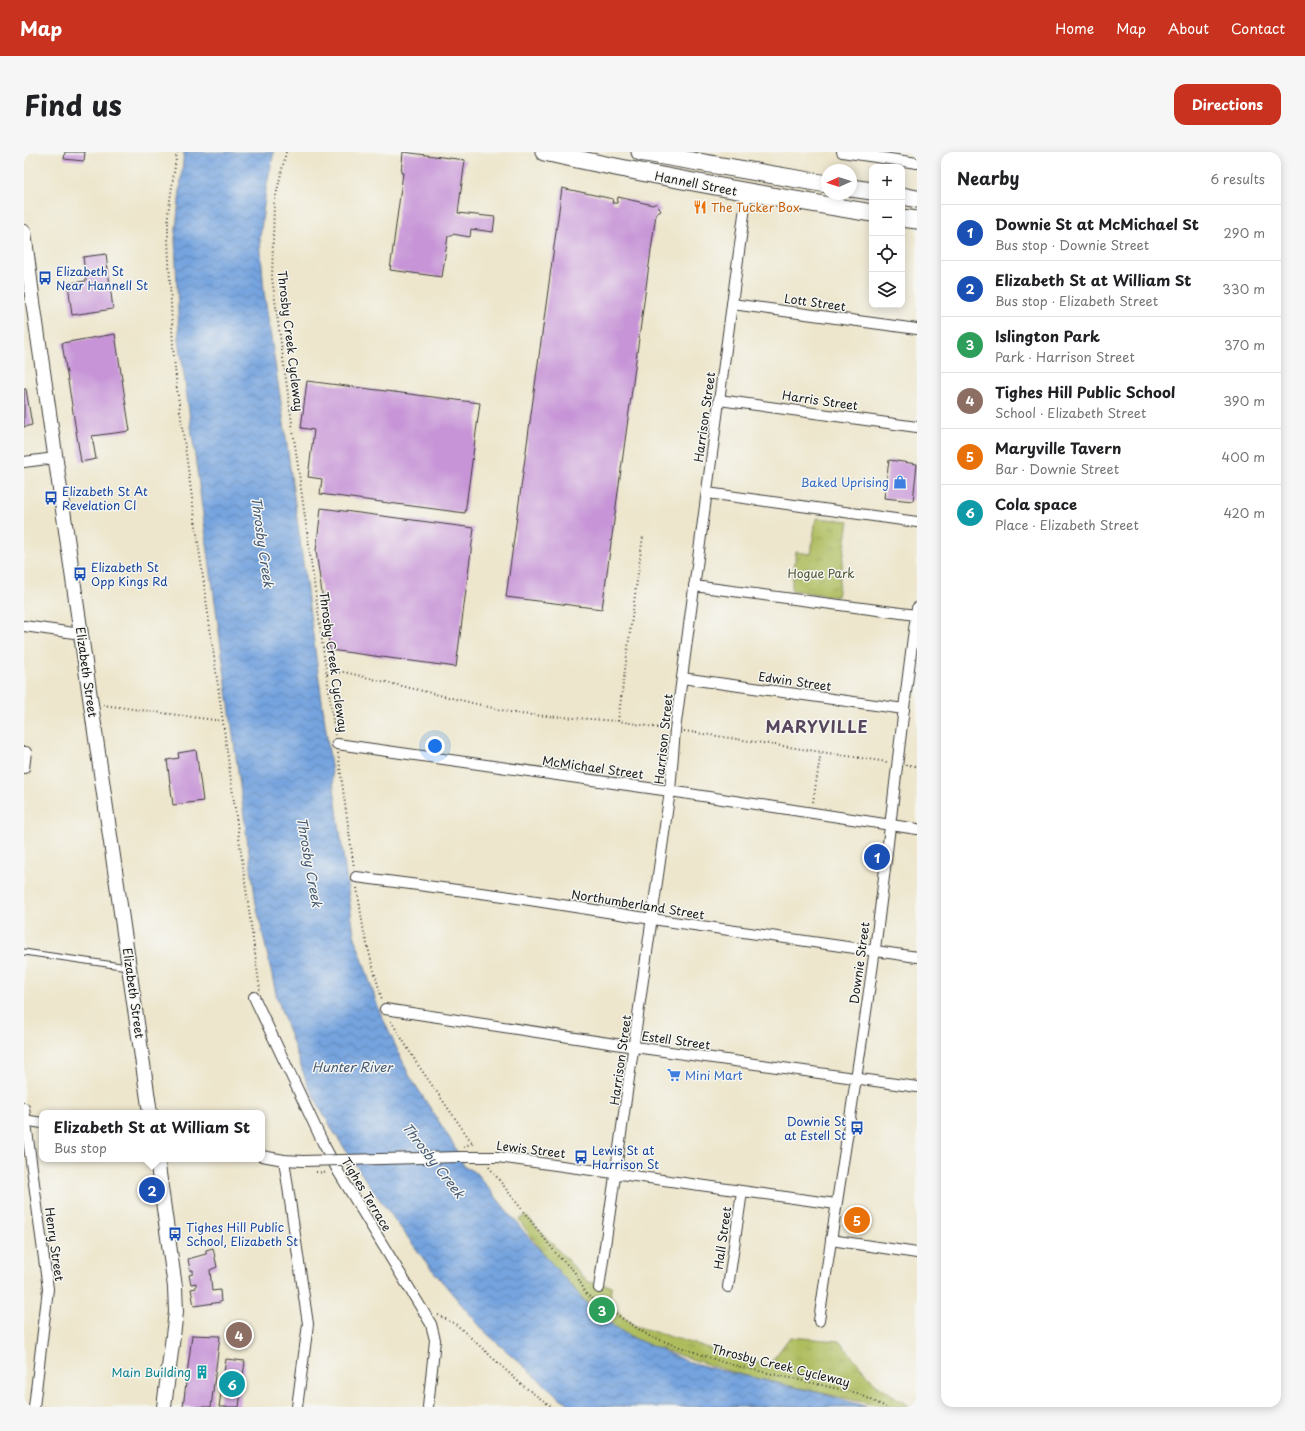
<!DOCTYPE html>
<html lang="en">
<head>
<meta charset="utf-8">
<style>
  body { margin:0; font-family:"Playpen Sans",sans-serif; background:#f6f6f6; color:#202124 }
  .controls { position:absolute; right:12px; top:12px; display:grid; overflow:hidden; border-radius:8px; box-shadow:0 2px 10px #0003 }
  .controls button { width:36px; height:36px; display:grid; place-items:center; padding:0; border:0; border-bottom:1px solid #e0e0e0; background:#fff; color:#202124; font:20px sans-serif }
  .compass { position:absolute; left:797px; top:12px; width:36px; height:36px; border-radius:50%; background:#fff; box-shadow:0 2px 10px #0003; rotate:267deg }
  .you { position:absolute; left:411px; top:594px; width:14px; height:14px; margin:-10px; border:3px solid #fff; border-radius:50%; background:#1a73e8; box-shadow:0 0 0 6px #1a73e833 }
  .badge { display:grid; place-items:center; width:26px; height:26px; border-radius:50%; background:#c8321e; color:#fff; font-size:13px; font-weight:700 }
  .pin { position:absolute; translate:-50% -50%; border:2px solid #fff; box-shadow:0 1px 4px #0006 }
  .popup { position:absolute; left:15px; top:958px; width:226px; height:52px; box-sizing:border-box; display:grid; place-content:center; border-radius:8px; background:#fff; filter:drop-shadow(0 1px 3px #0005); font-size:13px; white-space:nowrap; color:#757577 }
  .popup b { font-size:15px; color:#202124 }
  .popup::after { content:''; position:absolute; left:50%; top:100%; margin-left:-8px; border:8px solid transparent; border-top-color:#fff }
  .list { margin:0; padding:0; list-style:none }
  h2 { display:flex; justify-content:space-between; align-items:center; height:52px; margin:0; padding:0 16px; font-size:17px }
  h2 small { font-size:13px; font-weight:400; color:#757577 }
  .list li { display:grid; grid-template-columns:26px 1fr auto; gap:12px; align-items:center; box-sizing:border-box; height:56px; padding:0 16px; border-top:1px solid #e0e0e0 }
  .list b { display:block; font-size:15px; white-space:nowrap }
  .list p { margin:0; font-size:13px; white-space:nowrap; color:#757577 }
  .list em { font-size:13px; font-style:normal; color:#757577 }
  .icon { flex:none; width:22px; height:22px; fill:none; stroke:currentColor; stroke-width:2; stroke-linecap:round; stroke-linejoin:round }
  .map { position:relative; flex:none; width:893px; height:1255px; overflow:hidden; border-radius:12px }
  header { display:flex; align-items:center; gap:24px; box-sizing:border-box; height:56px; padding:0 20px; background:#c8321e; color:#fff }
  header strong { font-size:19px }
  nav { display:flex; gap:22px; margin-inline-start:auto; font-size:14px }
  .intro { display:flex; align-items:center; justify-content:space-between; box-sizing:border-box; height:96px; padding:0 24px }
  h1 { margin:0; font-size:28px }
  .button { padding:10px 18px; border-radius:12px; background:#c8321e; color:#fff; font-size:14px; font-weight:700 }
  main { display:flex; gap:24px; padding:0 24px }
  aside { flex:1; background:#fff; border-radius:12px; box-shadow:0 2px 10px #0003 }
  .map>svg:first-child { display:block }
</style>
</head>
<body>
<header>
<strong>Map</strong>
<nav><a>Home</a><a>Map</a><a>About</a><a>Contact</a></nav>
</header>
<div class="intro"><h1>Find us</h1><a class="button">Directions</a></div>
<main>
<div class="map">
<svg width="893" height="1255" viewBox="0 0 893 1255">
  <defs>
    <pattern id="park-tufts" width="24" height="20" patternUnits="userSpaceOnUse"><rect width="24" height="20" fill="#afbd5f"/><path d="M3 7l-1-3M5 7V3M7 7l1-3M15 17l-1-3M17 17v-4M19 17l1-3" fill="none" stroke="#96a252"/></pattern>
    <pattern id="water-waves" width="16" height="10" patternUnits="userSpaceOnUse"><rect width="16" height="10" fill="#75a3de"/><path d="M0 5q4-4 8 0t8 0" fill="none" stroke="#5f84b3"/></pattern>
  </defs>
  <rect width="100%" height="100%" fill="#f6f6f2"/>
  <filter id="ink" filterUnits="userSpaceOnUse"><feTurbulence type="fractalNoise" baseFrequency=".025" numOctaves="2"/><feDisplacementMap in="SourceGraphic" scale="8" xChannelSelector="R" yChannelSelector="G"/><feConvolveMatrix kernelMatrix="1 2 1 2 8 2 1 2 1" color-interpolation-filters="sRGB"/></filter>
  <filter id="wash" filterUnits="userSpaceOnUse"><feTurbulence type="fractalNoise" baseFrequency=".012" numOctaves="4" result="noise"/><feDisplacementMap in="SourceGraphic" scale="16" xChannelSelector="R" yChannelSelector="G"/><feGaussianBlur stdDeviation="0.9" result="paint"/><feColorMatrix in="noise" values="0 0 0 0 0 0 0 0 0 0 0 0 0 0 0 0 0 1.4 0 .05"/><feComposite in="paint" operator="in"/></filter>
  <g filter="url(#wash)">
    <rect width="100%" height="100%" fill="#ede6cc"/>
    <g fill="url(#park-tufts)" stroke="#666c3e">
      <path d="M792,366L825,369L813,445L767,438L772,400L787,402Z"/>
      <path d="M502,1064L564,1130L587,1134L586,1153L611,1174L744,1214L766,1185L815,1189L851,1231L886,1255H860L714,1222L624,1193L585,1173L551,1143V1137L533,1120L495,1068Z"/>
    </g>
    <path fill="url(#water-waves)" stroke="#48607d" d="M160,0H250L242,37L236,86L240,140L258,257L330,782L355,858L385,923L428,990L440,1014L452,1021L502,1082L564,1153L591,1175L607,1185L662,1209L699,1219L796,1241L844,1255H550L536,1246L461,1180L404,1113L343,1030L311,982L284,934L253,846L232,752L155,186L151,86Z"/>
    <g id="blocks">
      <g fill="#c795d7">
        <path d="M41,0H61L60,9L40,7Z"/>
        <path d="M379,0L441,8L434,61L471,65L469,80L447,77L446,85L428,82V84H424L418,125L366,118L379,21H377Z"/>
        <path d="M538,36L589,47L588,51H593L594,45L629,53L632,51L637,59L632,62L578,457L482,445Z"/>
        <path d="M82,102L89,157L48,163L44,131L62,129L59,105Z"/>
        <path d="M91,182L106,279L68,284L72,307L57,310L38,191Z"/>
        <path d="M283,229L456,251L441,361L296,342L298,327L284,325L290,278L277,276Z"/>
        <path d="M0,237H2L8,273L0,275Z"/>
        <path d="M865,308L893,312L889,349L860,346Z"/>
        <path d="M297,356L450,376L432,515L306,498L292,399Z"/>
        <path d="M172,598L179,649L149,653L143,608L155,606L154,601Z"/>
        <path d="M189,1096L193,1115L186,1118L188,1139L196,1138L197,1150L170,1154L167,1137L172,1136V1131L167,1132L165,1123L169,1122V1118H166L164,1107L182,1102V1098Z"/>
        <path d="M168,1183L196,1184L187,1255H159Z"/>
        <path d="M202,1207L221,1209L215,1255H195Z"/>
      </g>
    </g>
  </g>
  <g filter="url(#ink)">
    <use href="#blocks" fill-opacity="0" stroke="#3b3a36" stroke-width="1"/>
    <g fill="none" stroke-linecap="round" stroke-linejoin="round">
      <g stroke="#3b3a36" stroke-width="7">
        <path id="service" d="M0,800L104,815"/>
      </g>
      <g stroke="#3b3a36" stroke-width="12">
        <g id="minor">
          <path d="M818,0L893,11"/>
          <path d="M708,152L893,177"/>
          <path d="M695,248L893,275"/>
          <path d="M0,310L31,306"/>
          <path d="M683,341L893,370"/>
          <path d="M670,434L892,463"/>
          <path d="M0,474L57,482"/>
          <path d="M658,526L880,557"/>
          <path d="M313,592L646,639L893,677"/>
          <path d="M0,600H2L0,616"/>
          <path d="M332,725L480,744L628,767L893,805"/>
          <path d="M230,845L299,991L315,1021L407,1172L411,1188L404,1255"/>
          <path d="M361,857L611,895L893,935"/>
          <path d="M0,956L24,1137L10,1255"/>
          <path d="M0,968L18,971"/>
          <path d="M238,1004L260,1008L279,1009"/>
          <path d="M436,1005H474L812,1052"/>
          <path d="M260,1008L284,1172L273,1255"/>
          <path d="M807,1088L893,1101"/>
          <path d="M704,1135L718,1040"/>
          <path d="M575,1136L646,639L651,578L723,40"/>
          <path d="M795,1169C813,1045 834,921 851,797C866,683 877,569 893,456"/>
        </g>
      </g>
      <g stroke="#3b3a36" stroke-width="16">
        <g id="secondary">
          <path d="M0,80L8,143L126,961"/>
          <path d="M133,1007L151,1135L152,1160L140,1255"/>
        </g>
      </g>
      <g stroke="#3b3a36" stroke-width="19">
        <g id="trunk">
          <path d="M520,0C629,24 738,43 848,61"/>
          <path d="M616,0L803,32"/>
          <path d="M827,36L848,39"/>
          <path d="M878,44L893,47"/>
          <path d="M878,66L893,68"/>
        </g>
      </g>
      <g stroke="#3b3a36" stroke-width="2" stroke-dasharray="1 3" stroke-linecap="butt">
        <path d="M153,0L144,62V87L149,195L153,237L236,838"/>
        <path d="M262,0L250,52L248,126L311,583"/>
        <path d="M303,522L320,520L494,562L594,569L642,577"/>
        <path d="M79,553L198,569"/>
        <path d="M594,569L619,384"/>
        <path d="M660,579L863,610"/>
        <path d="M314,601L330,716"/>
        <path d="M882,613L893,614"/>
        <path d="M789,650L797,600"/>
        <path d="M333,736L340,781L358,848"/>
        <path d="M367,869L394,913L451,995"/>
        <path d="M440,995L448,991"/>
        <path d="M465,1015L534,1104L550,1119L563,1143L625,1184L704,1212L833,1241L862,1255"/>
        <path d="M292,1020L304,1021"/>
        <path d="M578,1145L581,1155"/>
        <path d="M414,1163L433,1173L498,1233L528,1255"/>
      </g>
      <use href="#service" stroke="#fff" stroke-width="5"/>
      <use href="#minor" stroke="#fff" stroke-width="10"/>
      <use href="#secondary" stroke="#fff" stroke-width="14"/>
      <use href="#trunk" stroke="#fff" stroke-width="17"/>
      <g stroke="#3b3a36" stroke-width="12" stroke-linecap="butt">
        <path id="minor-bridge" d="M279,1009L436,1005"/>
      </g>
      <use href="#minor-bridge" stroke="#fff" stroke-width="10"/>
    </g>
  </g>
  <defs>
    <g id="restaurant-bare" transform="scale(1.08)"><path d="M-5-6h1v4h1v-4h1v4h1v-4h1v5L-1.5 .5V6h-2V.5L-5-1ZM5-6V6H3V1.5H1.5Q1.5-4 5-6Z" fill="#e8710a" stroke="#f6f6f2" stroke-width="2.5" paint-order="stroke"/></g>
    <g id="bus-bare" transform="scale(1.08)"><path d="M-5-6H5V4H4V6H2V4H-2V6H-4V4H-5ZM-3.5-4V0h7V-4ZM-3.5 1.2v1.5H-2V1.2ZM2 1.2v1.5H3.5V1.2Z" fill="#1a4fb4" stroke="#f6f6f2" stroke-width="2.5" paint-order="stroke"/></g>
    <g id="shop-bare" transform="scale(1.08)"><path d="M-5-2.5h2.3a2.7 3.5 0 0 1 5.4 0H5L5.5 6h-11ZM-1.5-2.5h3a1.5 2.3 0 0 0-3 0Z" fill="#3f7fe0" stroke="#f6f6f2" stroke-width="2.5" paint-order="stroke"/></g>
    <g id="supermarket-bare" transform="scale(1.08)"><path d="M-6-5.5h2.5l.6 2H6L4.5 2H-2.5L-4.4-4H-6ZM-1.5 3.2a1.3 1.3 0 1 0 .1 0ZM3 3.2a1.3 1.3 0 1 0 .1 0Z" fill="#3f7fe0" stroke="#f6f6f2" stroke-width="2.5" paint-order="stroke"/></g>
    <g id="building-bare" transform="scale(1.08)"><path d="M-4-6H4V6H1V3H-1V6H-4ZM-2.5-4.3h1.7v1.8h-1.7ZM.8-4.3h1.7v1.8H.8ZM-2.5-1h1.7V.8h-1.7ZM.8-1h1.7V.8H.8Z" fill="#0f9aa8" stroke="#f6f6f2" stroke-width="2.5" paint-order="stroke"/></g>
  </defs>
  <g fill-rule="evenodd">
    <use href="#restaurant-bare" x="676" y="55"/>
    <use href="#bus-bare" x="21" y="126"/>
    <use href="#shop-bare" x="876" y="330"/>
    <use href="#bus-bare" x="27" y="346"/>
    <use href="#bus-bare" x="56" y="422"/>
    <use href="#supermarket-bare" x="650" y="923"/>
    <use href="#bus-bare" x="833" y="976"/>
    <use href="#bus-bare" x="557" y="1005"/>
    <use href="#bus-bare" x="151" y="1082"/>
    <use href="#building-bare" x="178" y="1220"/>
  </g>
  <g text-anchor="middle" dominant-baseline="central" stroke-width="3" stroke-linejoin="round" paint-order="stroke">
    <g font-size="12" fill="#1c1c1c" stroke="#f6f6f2">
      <text transform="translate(672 31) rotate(11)">Hannell Street</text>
      <text transform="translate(791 150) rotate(8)">Lott Street</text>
      <text transform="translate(267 189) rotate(83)">Throsby Creek Cycleway</text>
      <text transform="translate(796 248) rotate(8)">Harris Street</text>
      <text transform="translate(680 265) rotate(-82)">Harrison Street</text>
      <text transform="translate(310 510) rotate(82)">Throsby Creek Cycleway</text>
      <text transform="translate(63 520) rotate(82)">Elizabeth Street</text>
      <text transform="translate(771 529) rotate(8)">Edwin Street</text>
      <text transform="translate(639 587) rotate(-84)">Harrison Street</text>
      <text transform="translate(569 615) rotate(8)">McMichael Street</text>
      <text transform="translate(614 752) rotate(9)">Northumberland Street</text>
      <text transform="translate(835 811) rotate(-82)">Downie Street</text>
      <text transform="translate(110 841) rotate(82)">Elizabeth Street</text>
      <text transform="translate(652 888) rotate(8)">Estell Street</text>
      <text transform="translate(596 908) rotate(-82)">Harrison Street</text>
      <text transform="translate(507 997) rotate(7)">Lewis Street</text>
      <text transform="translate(343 1042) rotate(59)">Tighes Terrace</text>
      <text transform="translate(698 1086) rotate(-82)">Hall Street</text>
      <text transform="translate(31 1092) rotate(82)">Henry Street</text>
      <text transform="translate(757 1213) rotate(14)">Throsby Creek Cycleway</text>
    </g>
    <g font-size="12" fill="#c56008" stroke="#f6f6f2" text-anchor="start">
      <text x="687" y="55">The Tucker Box</text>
    </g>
    <g font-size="12" fill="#164399" stroke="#f6f6f2" text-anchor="start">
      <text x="32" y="119">Elizabeth St<tspan x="32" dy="14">Near Hannell St</tspan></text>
      <text x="38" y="339">Elizabeth St At<tspan x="38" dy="14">Revelation Cl</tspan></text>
      <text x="67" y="415">Elizabeth St<tspan x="67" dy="14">Opp Kings Rd</tspan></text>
      <text x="822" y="969" text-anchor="end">Downie St<tspan x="822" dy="14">at Estell St</tspan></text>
      <text x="568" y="998">Lewis St at<tspan x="568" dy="14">Harrison St</tspan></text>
      <text x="162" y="1075">Tighes Hill Public<tspan x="162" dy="14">School, Elizabeth St</tspan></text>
    </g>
    <g font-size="12" fill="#366cbe" stroke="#f6f6f2" text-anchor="end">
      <text x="865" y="330">Baked Uprising</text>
      <text x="661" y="923" text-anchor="start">Mini Mart</text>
    </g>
    <g font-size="12" fill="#4f5433" stroke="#f6f6f2">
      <text x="797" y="421">Hogue Park</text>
    </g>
    <g font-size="12" fill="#0d838f" stroke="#f6f6f2" text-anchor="end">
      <text x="167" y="1220">Main Building</text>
    </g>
    <g font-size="13" font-style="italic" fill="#445973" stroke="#f6f6f2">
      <text transform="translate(239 390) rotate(82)">Throsby Creek</text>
      <text transform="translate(286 710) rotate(80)">Throsby Creek</text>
      <text x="328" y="914">Hunter River</text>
      <text transform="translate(410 1008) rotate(52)">Throsby Creek</text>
    </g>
    <g font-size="16" font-weight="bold" letter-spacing="1" fill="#58465d" stroke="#f6f6f2">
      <text x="793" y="574">MARYVILLE</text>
    </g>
  </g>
</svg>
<div class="controls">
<button>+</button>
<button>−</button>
<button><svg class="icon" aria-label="locate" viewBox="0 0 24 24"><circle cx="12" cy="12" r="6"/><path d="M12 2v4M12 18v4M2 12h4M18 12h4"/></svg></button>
<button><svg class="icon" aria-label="layers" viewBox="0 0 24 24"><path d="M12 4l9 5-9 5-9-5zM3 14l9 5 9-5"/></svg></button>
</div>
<svg class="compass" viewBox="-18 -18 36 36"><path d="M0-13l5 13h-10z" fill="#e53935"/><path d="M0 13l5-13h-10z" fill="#757577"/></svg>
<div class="you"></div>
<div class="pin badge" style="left:853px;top:705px;background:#1a4fb4">1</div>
<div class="pin badge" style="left:128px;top:1038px;background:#1a4fb4">2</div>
<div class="popup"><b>Elizabeth St at William St</b>Bus stop</div>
<div class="pin badge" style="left:578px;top:1158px;background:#2e9e5b">3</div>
<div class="pin badge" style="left:215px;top:1183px;background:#8d6e63">4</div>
<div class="pin badge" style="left:833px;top:1068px;background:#e8710a">5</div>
<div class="pin badge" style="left:208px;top:1232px;background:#0f9aa8">6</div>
</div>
<aside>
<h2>Nearby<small>6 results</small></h2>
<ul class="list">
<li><span class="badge" style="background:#1a4fb4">1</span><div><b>Downie St at McMichael St</b><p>Bus stop · Downie Street</p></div><em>290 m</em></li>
<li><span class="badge" style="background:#1a4fb4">2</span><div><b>Elizabeth St at William St</b><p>Bus stop · Elizabeth Street</p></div><em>330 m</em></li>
<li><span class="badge" style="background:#2e9e5b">3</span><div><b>Islington Park</b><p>Park · Harrison Street</p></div><em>370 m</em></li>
<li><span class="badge" style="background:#8d6e63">4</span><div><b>Tighes Hill Public School</b><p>School · Elizabeth Street</p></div><em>390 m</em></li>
<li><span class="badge" style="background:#e8710a">5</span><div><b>Maryville Tavern</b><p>Bar · Downie Street</p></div><em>400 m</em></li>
<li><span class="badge" style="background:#0f9aa8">6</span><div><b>Cola space</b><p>Place · Elizabeth Street</p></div><em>420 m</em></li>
</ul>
</aside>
</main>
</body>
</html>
